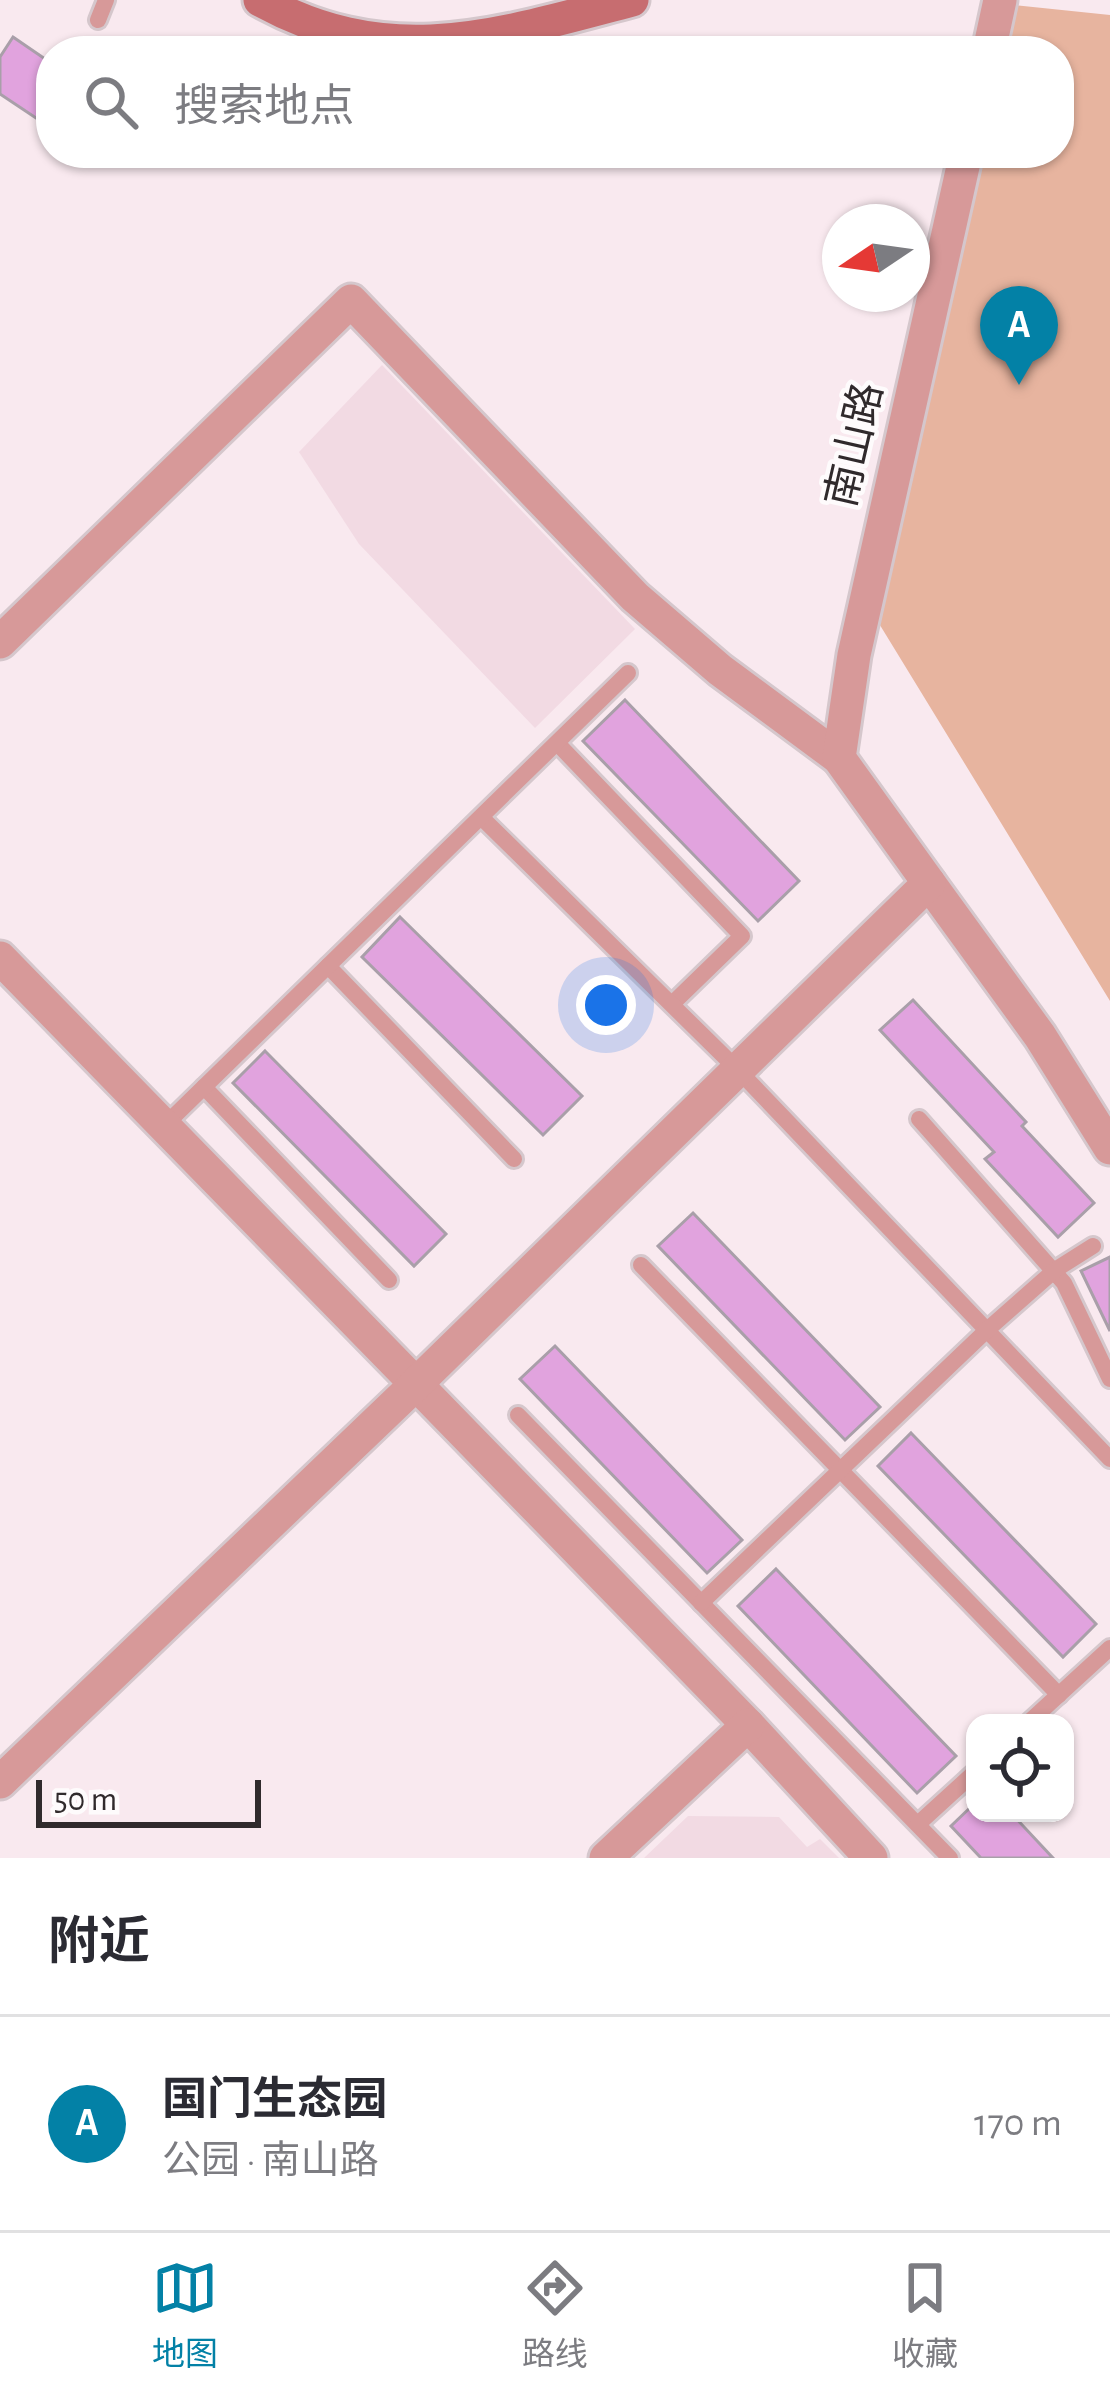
<!DOCTYPE html>
<html lang="zh">
<head>
<meta charset="utf-8">
<style>
  body { margin:0; font-family:"Alegreya Sans","Noto Sans SC",sans-serif; background:#f2f2f3; color:#2b2b33 }
  .controls { position:absolute; right:36px; bottom:36px; display:grid; overflow:hidden; border-radius:24px; box-shadow:0 3px 9px #0004 }
  .controls button { width:108px; height:108px; display:grid; place-items:center; padding:0; border:0; border-bottom:3px solid #e1e1e2; background:#fff; color:#2b2b33; font:60px sans-serif }
  .compass { position:absolute; left:822px; top:204px; width:108px; height:108px; border-radius:50%; background:#fff; box-shadow:0 3px 9px #0004; rotate:257deg }
  .scale { position:absolute; left:36px; bottom:30px; width:225px; box-sizing:border-box; padding-left:12px; border:6px solid #302a2c; border-top:0; font-size:33px; line-height:42px; white-space:nowrap; color:#302a2c; -webkit-text-stroke:9px #fefbfc; paint-order:stroke }
  .you { position:absolute; left:606px; top:1005px; width:42px; height:42px; margin:-30px; border:9px solid #fff; border-radius:50%; background:#1a73e8; box-shadow:0 0 0 18px #1a73e833 }
  .badge { display:grid; place-items:center; width:78px; height:78px; border-radius:50%; background:#0381a6; color:#fff; font-size:39px; font-weight:700 }
  .pin { position:absolute; translate:-50% -99px; filter:drop-shadow(0 3px 6px #0008) }
  .pin::after { content:''; position:absolute; top:63px; width:42px; height:36px; background:inherit; clip-path:polygon(0 0,100% 0,50% 100%) }
  .list { margin:0; padding:0; list-style:none }
  h2 { display:flex; justify-content:space-between; align-items:center; height:156px; margin:0; padding:0 48px; font-size:51px }
  h2 small { font-size:39px; font-weight:400; color:#7c7c81 }
  .list li { display:grid; grid-template-columns:78px 1fr auto; gap:36px; align-items:center; box-sizing:border-box; height:216px; padding:0 48px; border-top:3px solid #e1e1e2 }
  .list b { display:block; font-size:45px; white-space:nowrap }
  .list p { margin:0; font-size:39px; white-space:nowrap; color:#7c7c81 }
  .list em { font-size:39px; font-style:normal; color:#7c7c81 }
  .icon { flex:none; width:66px; height:66px; fill:none; stroke:currentColor; stroke-width:2; stroke-linecap:round; stroke-linejoin:round }
  .map { position:relative; flex:none; width:1110px; height:1858px; overflow:hidden }
  .search { position:absolute; background:#fff; box-shadow:0 3px 9px #0004; left:36px; right:36px; top:36px; height:132px; display:flex; align-items:center; gap:30px; box-sizing:border-box; padding:0 42px; border-radius:48px; color:#7c7c81; font-size:45px }
  .sheet { height:372px; background:#fff }
  nav { display:flex; justify-content:space-around; align-items:center; box-sizing:border-box; height:168px; border-top:3px solid #e1e1e2; background:#fff; font-size:33px; color:#7c7c81 }
  nav a { display:grid; justify-items:center; gap:6px }
  nav .on { color:#0381a6 }
  .map>svg:first-child { display:block }
</style>
</head>
<body>
<div class="map">
<svg width="1110" height="1858" viewBox="0 0 1110 1858">
  <rect width="100%" height="100%" fill="#f9e9ef"/>
  <g fill="#f2dae3">
    <path d="M382,365L635,629L535,728L359,544L299,452Z"/>
    <path d="M688,1816L779,1817L807,1847L820,1839L839,1858H644Z"/>
  </g>
  <path fill="#e7b49f" d="M1013,5L1110,15V1001L875,617L980,153H1059V51H1003Z"/>
  <g fill="#e1a3de" stroke="#a99fa9" stroke-width="3">
    <path d="M13,37L51,63V128L0,94V57Z"/>
    <path d="M625,700L799,881L758,921L583,741Z"/>
    <path d="M400,917L582,1096L543,1135L362,957Z"/>
    <path d="M913,1000L1026,1122L1022,1126L1094,1203L1058,1237L985,1159L994,1152L880,1030Z"/>
    <path d="M265,1051L446,1234L414,1266L233,1083Z"/>
    <path d="M693,1213L880,1407L845,1440L658,1246Z"/>
    <path d="M1110,1257V1331L1081,1271Z"/>
    <path d="M555,1346L742,1540L707,1573L520,1379Z"/>
    <path d="M911,1433L1096,1624L1063,1657L878,1466Z"/>
    <path d="M776,1569L956,1756L917,1793L738,1606Z"/>
    <path d="M975,1803V1813H1011L1053,1858H981L951,1826Z"/>
  </g>
  <g fill="none" stroke-linecap="round" stroke-linejoin="round">
    <g stroke="#d5c7cc" stroke-width="22">
      <g id="service">
        <path d="M98,20L106,0"/>
        <path d="M557,743L742,936L672,1004"/>
        <path d="M482,818L738,1070L1110,1459"/>
        <path d="M328,966L514,1159"/>
        <path d="M204,1087L389,1280"/>
        <path d="M919,1119L1064,1283L1110,1379"/>
        <path d="M164,1126L628,673"/>
        <path d="M641,1265L1059,1695"/>
        <path d="M518,1415L950,1858"/>
        <path d="M701,1603L987,1330L1055,1270L1093,1246"/>
        <path d="M1028,1723L1110,1648"/>
        <path d="M918,1824L975,1772"/>
      </g>
    </g>
    <g stroke="#d5c7cc" stroke-width="39">
      <g id="minor">
        <path d="M0,642L351,301L635,597L720,670L839,758"/>
        <path d="M929,883L1040,1036L1110,1148"/>
        <path d="M416,1384L748,1725L871,1858"/>
        <path d="M606,1858L748,1725"/>
      </g>
    </g>
    <g stroke="#d5c7cc" stroke-width="39">
      <g id="tertiary">
        <path d="M989,51L1000,0"/>
        <path d="M0,958L416,1384"/>
        <path d="M0,1782L416,1384L929,883L839,758L854,655L966,153"/>
      </g>
    </g>
    <g stroke="#d5c7cc" stroke-width="39">
      <path id="secondary" d="M260,0C390,72 498,35 632,0"/>
    </g>
    <use href="#service" stroke="#d79999" stroke-width="16"/>
    <use href="#minor" stroke="#d79999" stroke-width="33"/>
    <use href="#tertiary" stroke="#d79999" stroke-width="33"/>
    <use href="#secondary" stroke="#c76d70" stroke-width="33"/>
  </g>
  <g text-anchor="middle" dominant-baseline="central" stroke-width="9" stroke-linejoin="round" paint-order="stroke">
    <g font-size="42" fill="#302a2c" stroke="#fefbfc">
      <text transform="translate(855 445) rotate(-77)">南山路</text>
    </g>
  </g>
</svg>
<div class="controls">
<button><svg class="icon" aria-label="locate" viewBox="0 0 24 24"><circle cx="12" cy="12" r="6"/><path d="M12 2v4M12 18v4M2 12h4M18 12h4"/></svg></button>
</div>
<svg class="compass" viewBox="-18 -18 36 36"><path d="M0-13l5 13h-10z" fill="#e53935"/><path d="M0 13l5-13h-10z" fill="#7c7c81"/></svg>
<div class="scale">50 m</div>
<div class="you"></div>
<div class="pin badge" style="left:1019px;top:385px">A</div>
<div class="search"><svg class="icon" aria-label="search" viewBox="0 0 24 24"><circle cx="10" cy="10" r="6"/><path d="M15 15l6 6"/></svg>搜索地点</div>
</div>
<section class="sheet">
<h2>附近<small></small></h2>
<ul class="list">
<li><span class="badge">A</span><div><b>国门生态园</b><p>公园 · 南山路</p></div><em>170 m</em></li>
</ul>
</section>
<nav>
<a class="on"><svg class="icon" aria-label="map" viewBox="0 0 24 24"><path d="M3 6l6-2 6 2 6-2v14l-6 2-6-2-6 2zM9 4v14M15 6v14"/></svg>地图</a>
<a><svg class="icon" aria-label="directions" viewBox="0 0 24 24"><path d="M12 3l9 9-9 9-9-9zM9 14v-3h6M13 9l2 2-2 2"/></svg>路线</a>
<a><svg class="icon" aria-label="saved" viewBox="0 0 24 24"><path d="M7 4h10v16l-5-4-5 4z"/></svg>收藏</a>
</nav>
</body>
</html>
